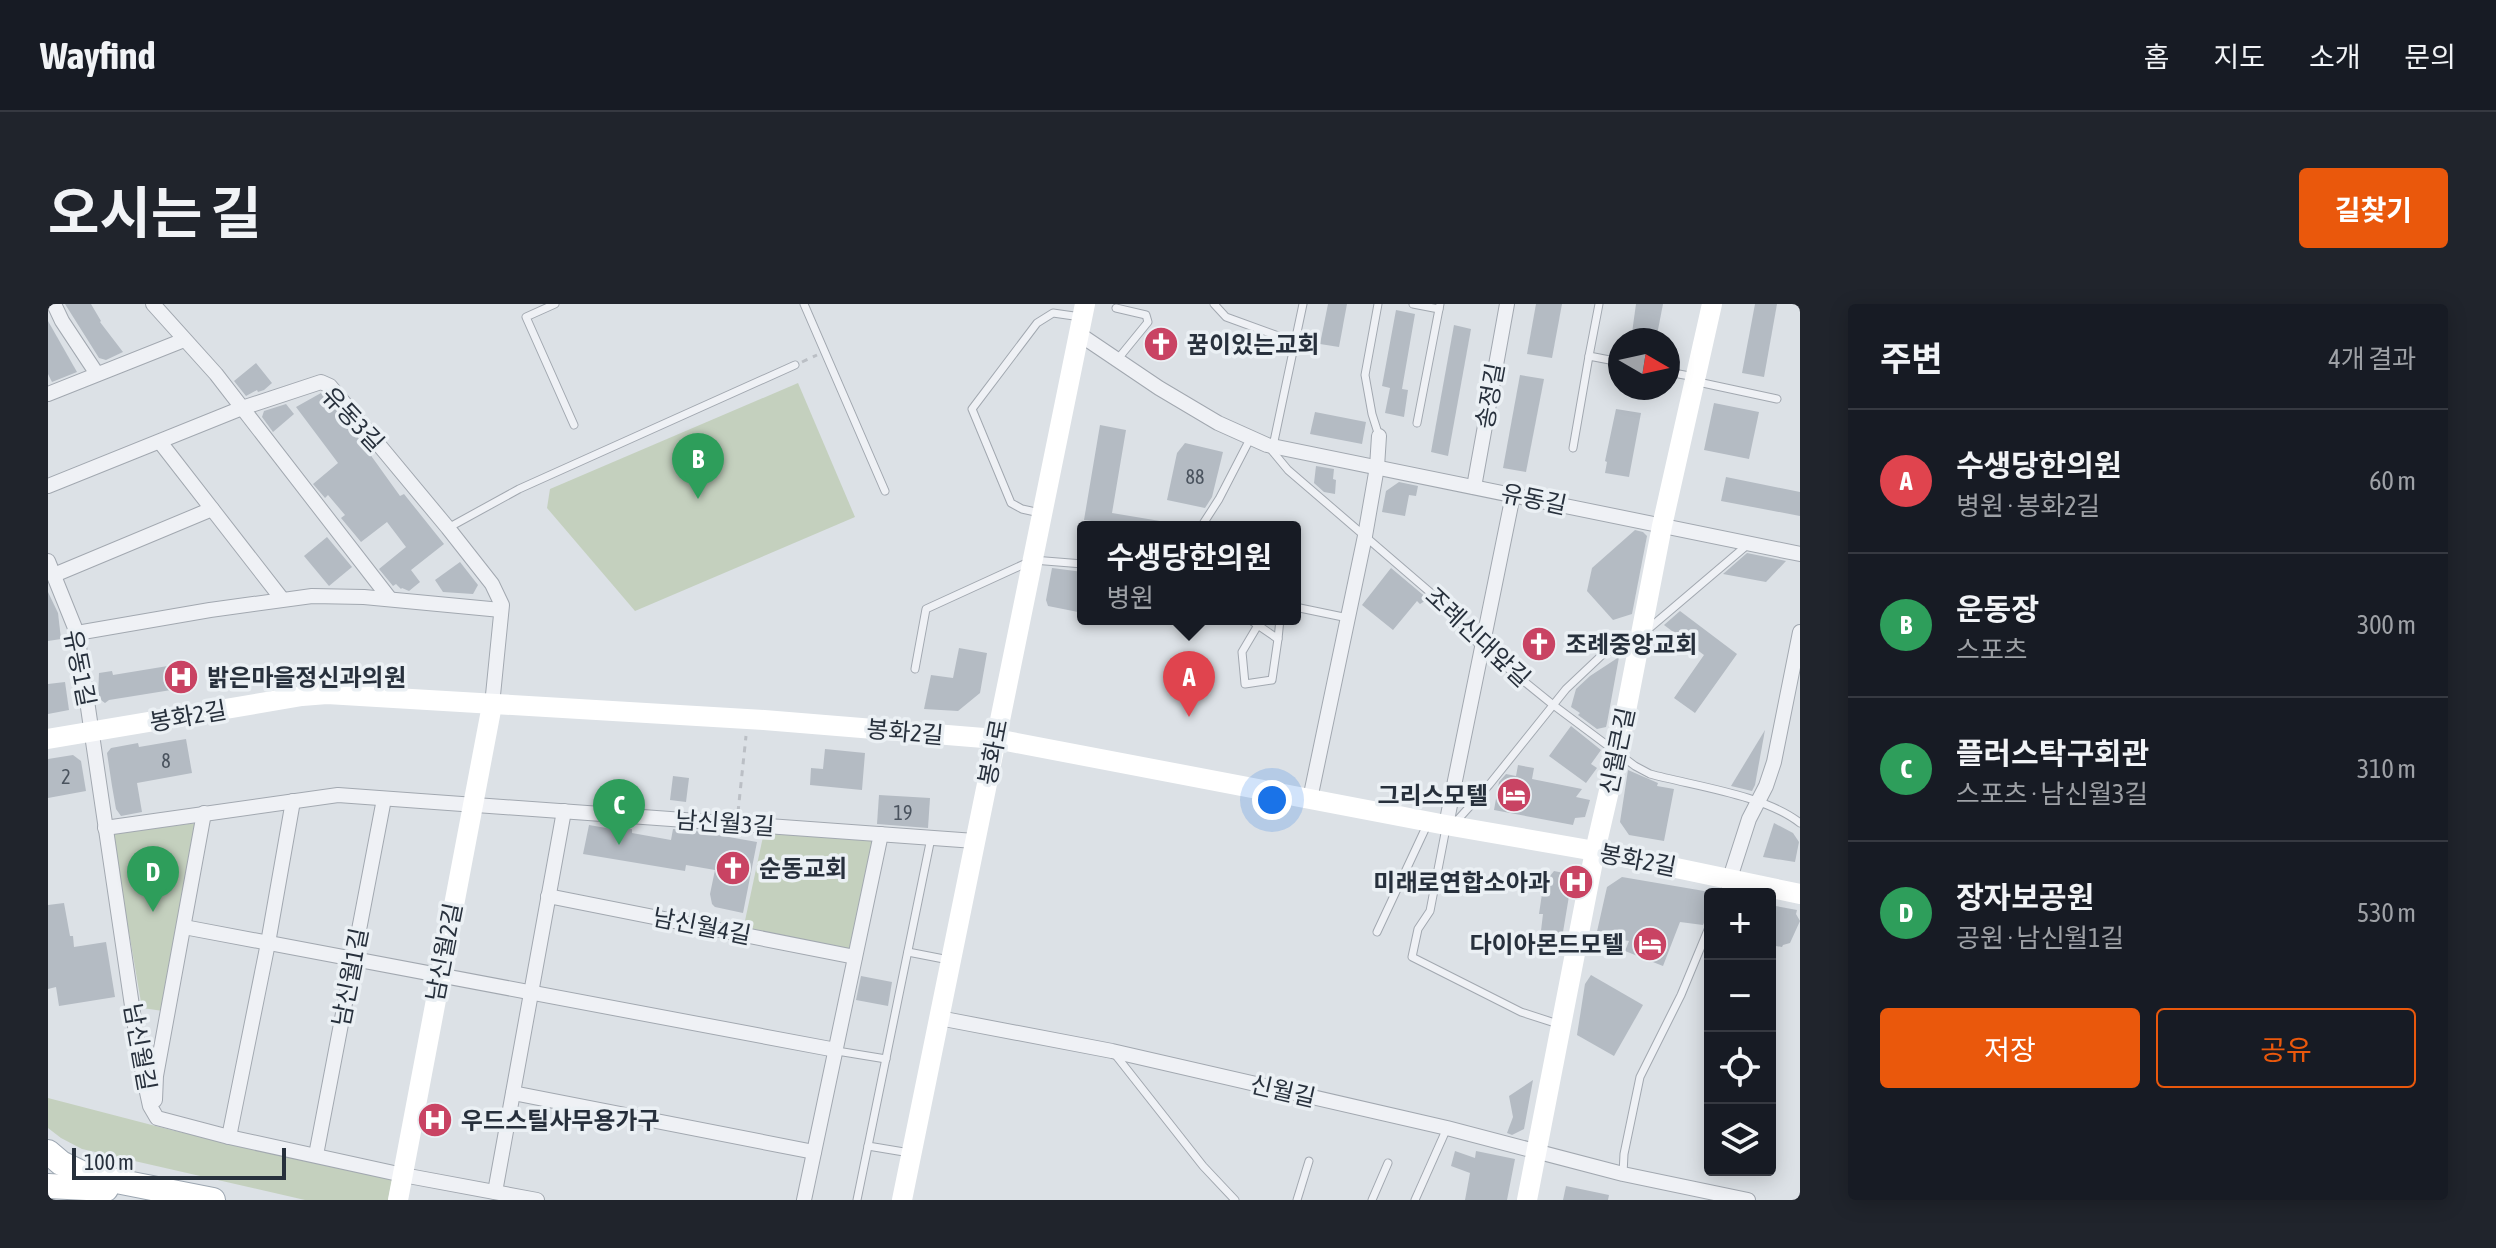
<!DOCTYPE html>
<html lang="ko">
<head>
<meta charset="utf-8">
<style>
  body { margin:0; font-family:"Asap Condensed","Noto Sans KR",sans-serif; background:#20242c; color:#f1f3f6 }
  .controls { position:absolute; right:24px; bottom:24px; display:grid; overflow:hidden; border-radius:8px; box-shadow:0 4px 20px #0003 }
  .controls button { width:72px; height:72px; display:grid; place-items:center; padding:0; border:0; border-bottom:2px solid #363941; background:#171b24; color:#f1f3f6; font:40px sans-serif }
  .compass { position:absolute; left:1560px; top:24px; width:72px; height:72px; border-radius:50%; background:#171b24; box-shadow:0 4px 20px #0003; rotate:99deg }
  .scale { position:absolute; left:24px; bottom:20px; width:214px; box-sizing:border-box; padding-left:8px; border:4px solid #27303c; border-top:0; font-size:22px; line-height:28px; white-space:nowrap; color:#27303c; -webkit-text-stroke:6px #ebf0f4; paint-order:stroke }
  .you { position:absolute; left:1224px; top:496px; width:28px; height:28px; margin:-20px; border:6px solid #fff; border-radius:50%; background:#1a73e8; box-shadow:0 0 0 12px #1a73e833 }
  .badge { display:grid; place-items:center; width:52px; height:52px; border-radius:50%; background:#ea580c; color:#fff; font-size:26px; font-weight:700 }
  .pin { position:absolute; translate:-50% -66px; filter:drop-shadow(0 2px 4px #0008) }
  .pin::after { content:''; position:absolute; top:42px; width:28px; height:24px; background:inherit; clip-path:polygon(0 0,100% 0,50% 100%) }
  .popup { position:absolute; left:1029px; top:217px; width:224px; height:104px; box-sizing:border-box; display:grid; place-content:center; border-radius:8px; background:#171b24; filter:drop-shadow(0 2px 6px #0005); font-size:26px; white-space:nowrap; color:#9ea1a6 }
  .popup b { font-size:30px; color:#f1f3f6 }
  .popup::after { content:''; position:absolute; left:50%; top:100%; margin-left:-16px; border:16px solid transparent; border-top-color:#171b24 }
  .list { margin:0; padding:0; list-style:none }
  h2 { display:flex; justify-content:space-between; align-items:center; height:104px; margin:0; padding:0 32px; font-size:34px }
  h2 small { font-size:26px; font-weight:400; color:#9ea1a6 }
  .list li { display:grid; grid-template-columns:52px 1fr auto; gap:24px; align-items:center; box-sizing:border-box; height:144px; padding:0 32px; border-top:2px solid #363941 }
  .list b { display:block; font-size:30px; white-space:nowrap }
  .list p { margin:0; font-size:26px; white-space:nowrap; color:#9ea1a6 }
  .list em { font-size:26px; font-style:normal; color:#9ea1a6 }
  .actions { display:flex; gap:16px; padding:24px 32px }
  .actions a { flex:1; padding:18px 0; border:2px solid #ea580c; border-radius:8px; text-align:center; font-size:28px; color:#ea580c }
  .actions .main { background:#ea580c; color:#fff }
  .icon { flex:none; width:44px; height:44px; fill:none; stroke:currentColor; stroke-width:2; stroke-linecap:round; stroke-linejoin:round }
  .map { position:relative; flex:none; width:1752px; height:896px; overflow:hidden; border-radius:8px }
  header { display:flex; align-items:center; gap:48px; box-sizing:border-box; height:112px; padding:0 40px; background:#171b24; border-bottom:2px solid #363941 }
  header strong { font-size:38px }
  nav { display:flex; gap:44px; margin-inline-start:auto; font-size:28px }
  .intro { display:flex; align-items:center; justify-content:space-between; box-sizing:border-box; height:192px; padding:0 48px }
  h1 { margin:0; font-size:56px }
  .button { padding:20px 36px; border-radius:8px; background:#ea580c; color:#fff; font-size:28px; font-weight:700 }
  main { display:flex; gap:48px; padding:0 48px }
  aside { flex:1; background:#171b24; border-radius:8px; box-shadow:0 4px 20px #0003 }
  .map>svg:first-child { display:block }
</style>
</head>
<body>
<header>
<strong>Wayfind</strong>
<nav><a>홈</a><a>지도</a><a>소개</a><a>문의</a></nav>
</header>
<div class="intro"><h1>오시는 길</h1><a class="button">길찾기</a></div>
<main>
<div class="map">
<svg width="1752" height="896" viewBox="0 0 1752 896">
  <rect width="100%" height="100%" fill="#dce1e6"/>
  <g fill="#c4d0be">
    <path d="M750,79L807,213L587,307L499,204L502,185Z"/>
    <path d="M148,519L115,707L94,704L64,530Z"/>
    <path d="M716,528L826,536L803,647L695,626Z"/>
    <path d="M0,794L123,826L344,876L340,896H257L34,845L13,834L0,824Z"/>
  </g>
  <g fill="#b4bbc3">
    <path d="M17,0H43L53,17L52,18L75,48L58,56L51,54Z"/>
    <path d="M1280,0H1299L1291,43L1272,40Z"/>
    <path d="M1488,0H1514L1504,54L1479,50Z"/>
    <path d="M1588,0H1615L1608,36H1583Z"/>
    <path d="M1707,0H1729L1716,73L1694,69Z"/>
    <path d="M1348,6L1367,10L1354,85L1360,86L1356,113L1337,109L1342,84L1334,82Z"/>
    <path d="M0,17L29,68L4,78L0,70Z"/>
    <path d="M1406,21L1423,25L1400,152L1383,148Z"/>
    <path d="M208,59L224,79L216,86L210,88L209,86L198,92L186,77Z"/>
    <path d="M1472,71L1496,75L1478,168L1455,164Z"/>
    <path d="M273,89L296,114L352,192L356,190L396,240L363,266L372,278L361,287L354,284L353,285L348,280L345,282L331,265L358,243L339,218L313,238L293,214L297,211L280,191L277,194L265,180L290,159L248,103Z"/>
    <path d="M1666,99L1711,108L1701,155L1656,146Z"/>
    <path d="M238,100L246,110L225,128L214,113L216,107Z"/>
    <path d="M1568,105L1593,109L1581,173L1557,169L1559,158L1557,157Z"/>
    <path d="M1267,108L1318,118L1314,140L1262,130Z"/>
    <path d="M1052,121L1078,126L1064,209L1112,217L1111,223H1059V219L1036,216Z"/>
    <path d="M1137,139L1175,148L1164,193L1157,204L1119,196L1129,149Z"/>
    <path d="M1268,162L1286,165L1285,175L1288,176L1287,190L1276,188L1266,179Z"/>
    <path d="M1678,173L1752,188V212L1673,197Z"/>
    <path d="M1351,178L1370,182L1368,192L1361,191L1357,212L1334,208L1338,187Z"/>
    <path d="M1587,226L1595,228L1599,232L1584,310L1565,316L1539,287L1544,264Z"/>
    <path d="M279,233L304,263L281,282L256,252Z"/>
    <path d="M1699,249L1738,257L1718,278L1675,270Z"/>
    <path d="M412,258L430,281L425,290L395,288L387,276Z"/>
    <path d="M1004,264L1035,268V309L1000,302L998,296Z"/>
    <path d="M1343,264L1380,295L1372,300L1369,297L1345,326L1314,301Z"/>
    <path d="M0,288L10,309L13,335L0,337Z"/>
    <path d="M1632,307L1689,350L1647,409L1626,394L1656,351L1616,321Z"/>
    <path d="M911,344L939,349L932,389L910,407L876,405L883,371L905,374Z"/>
    <path d="M1571,353L1559,419L1558,423L1549,425L1530,411L1532,409L1523,403L1528,385L1542,372Z"/>
    <path d="M144,358L148,382L61,396L57,399L50,394L51,369L64,367L65,371Z"/>
    <path d="M17,378L21,406L0,410V380Z"/>
    <path d="M1523,422L1553,446L1543,460L1549,464L1538,479L1501,452Z"/>
    <path d="M1717,426L1707,481L1704,487L1683,482Z"/>
    <path d="M138,435L144,469L89,479L94,508L73,512L68,505L64,482L59,449L63,444L90,439L91,443Z"/>
    <path d="M777,445L817,449L814,486L762,481L763,464L775,465Z"/>
    <path d="M25,451L33,457L38,487L0,494V455Z"/>
    <path d="M1470,461L1486,464L1484,475L1534,485L1528,493L1542,496L1537,513L1527,514L1525,521L1446,506L1451,478L1458,470L1468,472Z"/>
    <path d="M1580,466L1610,479L1609,482L1626,485L1616,537L1581,531L1572,518Z"/>
    <path d="M625,472L641,474L638,498L622,496Z"/>
    <path d="M831,491L882,494L880,524L829,520Z"/>
    <path d="M1726,519L1745,529L1751,538L1747,558L1715,553Z"/>
    <path d="M541,521L570,526V523L584,525V529L623,536L625,525L647,527L709,538L695,609L667,603L664,600L662,590L667,566L638,561L637,567L535,550Z"/>
    <path d="M1506,567L1521,570L1524,574L1512,646L1492,635L1495,610H1491L1495,583L1500,584L1502,572Z"/>
    <path d="M1574,573L1662,588V606L1655,621L1632,618L1615,662L1577,647L1581,637L1548,632L1559,583Z"/>
    <path d="M16,599L22,632H25L26,643L58,638L67,693L11,702L8,683L0,685V601Z"/>
    <path d="M1722,601L1749,606L1748,610L1752,617L1742,639L1735,641L1734,643L1722,641Z"/>
    <path d="M1543,671L1595,701L1566,752L1529,731L1537,680Z"/>
    <path d="M813,672L844,678L840,702L808,696Z"/>
    <path d="M1485,776L1476,825L1464,831L1459,829L1465,813L1461,792Z"/>
    <path d="M1407,847L1427,854L1428,847L1467,855L1459,896H1417L1422,869L1403,862Z"/>
    <path d="M1518,882L1561,891L1560,896H1515Z"/>
  </g>
  <g fill="none" stroke-linecap="round" stroke-linejoin="round">
    <g stroke="#a2a8b0" stroke-width="9">
      <g id="lane">
        <path d="M507,0L478,13L526,121"/>
        <path d="M756,0L837,187"/>
        <path d="M1166,0L1178,13L1247,38"/>
        <path d="M1330,0L1317,71L1324,110L1331,132"/>
        <path d="M1365,0L1391,5"/>
        <path d="M1068,4L1098,11L1100,18L1069,56"/>
        <path d="M1541,52L1551,0"/>
        <path d="M1620,68L1647,73"/>
        <path d="M1650,78L1729,95"/>
        <path d="M1369,119L1392,0"/>
        <path d="M1225,142L1255,0"/>
        <path d="M1221,143L1240,166L1398,302L1431,341L1504,400L1587,462L1602,470C1646,482 1717,491 1752,519"/>
        <path d="M1525,144L1541,52L1572,58"/>
        <path d="M992,209L974,205L963,199L924,105L989,19L1005,9L1033,13"/>
        <path d="M1153,223L1171,195L1202,135"/>
        <path d="M400,224L471,185L747,61"/>
        <path d="M1247,303L1300,314"/>
        <path d="M1201,315L1230,335L1232,315"/>
        <path d="M1210,321L1194,348L1197,380L1224,376L1230,335"/>
        <path d="M1598,327L1698,242"/>
        <path d="M867,365L878,305L985,256L1035,260"/>
        <path d="M1405,521L1441,481L1518,385L1554,351L1588,335"/>
        <path d="M1398,524L1382,607L1370,625L1364,653L1473,708L1510,720"/>
        <path d="M1675,590L1681,576"/>
        <path d="M1329,628L1379,521"/>
        <path d="M860,648L901,656"/>
        <path d="M789,747L838,755"/>
        <path d="M1066,749L1155,862L1187,896"/>
        <path d="M820,842L862,849"/>
        <path d="M1575,870L1576,850L1592,773L1633,691L1662,621"/>
        <path d="M809,896L883,534"/>
        <path d="M1249,896L1261,857"/>
        <path d="M1324,896L1340,859"/>
        <path d="M1367,896L1399,824"/>
      </g>
    </g>
    <g stroke="#a2a8b0" stroke-width="16">
      <g id="street">
        <path d="M6,0L14,17L49,70"/>
        <path d="M105,0L168,70L342,295"/>
        <path d="M1031,30L1111,84L1170,119L1219,141L1752,250"/>
        <path d="M0,90L136,36"/>
        <path d="M112,138L234,295"/>
        <path d="M0,182L194,104L273,78L282,82L400,224L444,280L454,301L444,401"/>
        <path d="M1426,183L1459,0"/>
        <path d="M0,257L29,329L92,756L102,802L109,814L181,833L355,871L489,896"/>
        <path d="M6,271L164,205"/>
        <path d="M29,329L162,306L264,292L316,293L453,306"/>
        <path d="M1262,495L1317,232L1329,163L1331,132"/>
        <path d="M1398,521L1465,191"/>
        <path d="M57,524L290,491L927,537"/>
        <path d="M1682,574L1701,515L1718,482L1726,458L1752,328"/>
        <path d="M500,592L807,653"/>
        <path d="M136,623L788,746"/>
        <path d="M891,714L1064,747L1399,824L1575,870L1700,896"/>
        <path d="M465,789L766,848"/>
        <path d="M107,796L108,772L156,509"/>
        <path d="M181,833L220,639L245,497"/>
        <path d="M268,851L336,495"/>
        <path d="M447,888L516,507"/>
        <path d="M756,896L833,530"/>
      </g>
    </g>
    <g stroke="#9ca6b1" stroke-width="26">
      <g id="primary">
        <path d="M0,848L13,859L38,871L165,896"/>
        <path d="M0,882L58,885"/>
      </g>
    </g>
    <g stroke="#bbbfc5" stroke-width="3" stroke-dasharray="6 6" stroke-linecap="butt">
      <path d="M754,58L769,51"/>
      <path d="M690,508L698,432"/>
    </g>
    <use href="#lane" stroke="#eff1f5" stroke-width="7"/>
    <use href="#street" stroke="#eff1f5" stroke-width="14"/>
    <g stroke="#fff" stroke-width="20">
      <path d="M0,435L254,392L279,390L716,416L948,435L1398,521L1547,547L1752,590"/>
      <path d="M350,896L444,401"/>
      <path d="M854,896L1037,0"/>
      <path d="M1479,896L1547,547L1570,448L1614,222L1664,0"/>
    </g>
    <use href="#primary" stroke="#fff" stroke-width="24"/>
  </g>
  <defs>
    <g id="church-disc" transform="scale(1.8)"><circle r="9.5" fill="#c94363" stroke="#ebf0f4"/><path d="M-1.2-6h2.4v3.5h3.3v2.4h-3.3V6h-2.4V-.1h-3.3v-2.4h3.3Z" fill="#fff"/></g>
    <g id="hospital-disc" transform="scale(1.8)"><circle r="9.5" fill="#c94363" stroke="#ebf0f4"/><path d="M-5-5h3v3.5h4V-5h3V5h-3V1.5h-4V5h-3Z" fill="#fff"/></g>
    <g id="hotel-disc" transform="scale(1.8)"><circle r="9.5" fill="#c94363" stroke="#ebf0f4"/><path d="M-6-4.5h1.5V1H6V5H4.5V3h-9V5H-6ZM-4 0a1.8 1.8 0 1 1 3.6 0ZM.5 0V-2.5h3Q6-2.5 6 0Z" fill="#fff"/></g>
  </defs>
  <g fill-rule="evenodd">
    <use href="#church-disc" x="1113" y="40"/>
    <use href="#church-disc" x="1491" y="340"/>
    <use href="#hospital-disc" x="133" y="373"/>
    <use href="#hotel-disc" x="1466" y="491"/>
    <use href="#church-disc" x="685" y="564"/>
    <use href="#hospital-disc" x="1528" y="578"/>
    <use href="#hotel-disc" x="1602" y="640"/>
    <use href="#hospital-disc" x="387" y="816"/>
  </g>
  <g text-anchor="middle" dominant-baseline="central" stroke-width="7" stroke-linejoin="round" paint-order="stroke">
    <g font-size="20" fill="#4a535e">
      <text x="1147" y="172">88</text>
      <text x="118" y="456">8</text>
      <text x="18" y="472">2</text>
      <text x="855" y="508">19</text>
    </g>
    <g font-size="24" font-weight="bold" fill="#27303c" stroke="#ebf0f4" text-anchor="start">
      <text x="1139" y="40">꿈이있는교회</text>
      <text x="1517" y="340">조례중앙교회</text>
      <text x="159" y="373">밝은마을정신과의원</text>
      <text x="1440" y="491" text-anchor="end">그리스모텔</text>
      <text x="711" y="564">순동교회</text>
      <text x="1502" y="578" text-anchor="end">미래로연합소아과</text>
      <text x="1576" y="640" text-anchor="end">다이아몬드모텔</text>
      <text x="413" y="816">우드스틸사무용가구</text>
    </g>
    <g font-size="24" fill="#27303c" stroke="#ebf0f4">
      <text transform="translate(1442 92) rotate(-80)">송정길</text>
      <text transform="translate(305 115) rotate(47)">유동3길</text>
      <text transform="translate(1486 195) rotate(12)">유동길</text>
      <text transform="translate(1430 333) rotate(43)">조례신대앞길</text>
      <text transform="translate(32 364) rotate(79)">유동1길</text>
      <text transform="translate(140 412) rotate(-10)">봉화2길</text>
      <text transform="translate(857 428) rotate(5)">봉화2길</text>
      <text transform="translate(1569 447) rotate(-78)">신월큰길</text>
      <text transform="translate(945 448) rotate(-79)">봉화로</text>
      <text transform="translate(677 519) rotate(4)">남신월3길</text>
      <text transform="translate(1590 556) rotate(11)">봉화2길</text>
      <text transform="translate(654 622) rotate(11)">남신월4길</text>
      <text transform="translate(396 648) rotate(-79)">남신월2길</text>
      <text transform="translate(302 673) rotate(-79)">남신월1길</text>
      <text transform="translate(92 743) rotate(80)">남신월길</text>
      <text transform="translate(1235 787) rotate(13)">신월길</text>
    </g>
  </g>
</svg>
<div class="controls">
<button>+</button>
<button>−</button>
<button><svg class="icon" aria-label="locate" viewBox="0 0 24 24"><circle cx="12" cy="12" r="6"/><path d="M12 2v4M12 18v4M2 12h4M18 12h4"/></svg></button>
<button><svg class="icon" aria-label="layers" viewBox="0 0 24 24"><path d="M12 4l9 5-9 5-9-5zM3 14l9 5 9-5"/></svg></button>
</div>
<svg class="compass" viewBox="-18 -18 36 36"><path d="M0-13l5 13h-10z" fill="#e53935"/><path d="M0 13l5-13h-10z" fill="#9ea1a6"/></svg>
<div class="scale">100 m</div>
<div class="you"></div>
<div class="pin badge" style="left:1141px;top:413px;background:#e0444e">A</div>
<div class="popup"><b>수생당한의원</b>병원</div>
<div class="pin badge" style="left:650px;top:195px;background:#2e9e5b">B</div>
<div class="pin badge" style="left:571px;top:541px;background:#2e9e5b">C</div>
<div class="pin badge" style="left:105px;top:608px;background:#2e9e5b">D</div>
</div>
<aside>
<h2>주변<small>4개 결과</small></h2>
<ul class="list">
<li><span class="badge" style="background:#e0444e">A</span><div><b>수생당한의원</b><p>병원 · 봉화2길</p></div><em>60 m</em></li>
<li><span class="badge" style="background:#2e9e5b">B</span><div><b>운동장</b><p>스포츠</p></div><em>300 m</em></li>
<li><span class="badge" style="background:#2e9e5b">C</span><div><b>플러스탁구회관</b><p>스포츠 · 남신월3길</p></div><em>310 m</em></li>
<li><span class="badge" style="background:#2e9e5b">D</span><div><b>장자보공원</b><p>공원 · 남신월1길</p></div><em>530 m</em></li>
</ul>
<div class="actions"><a class="main">저장</a><a>공유</a></div>
</aside>
</main>
</body>
</html>
